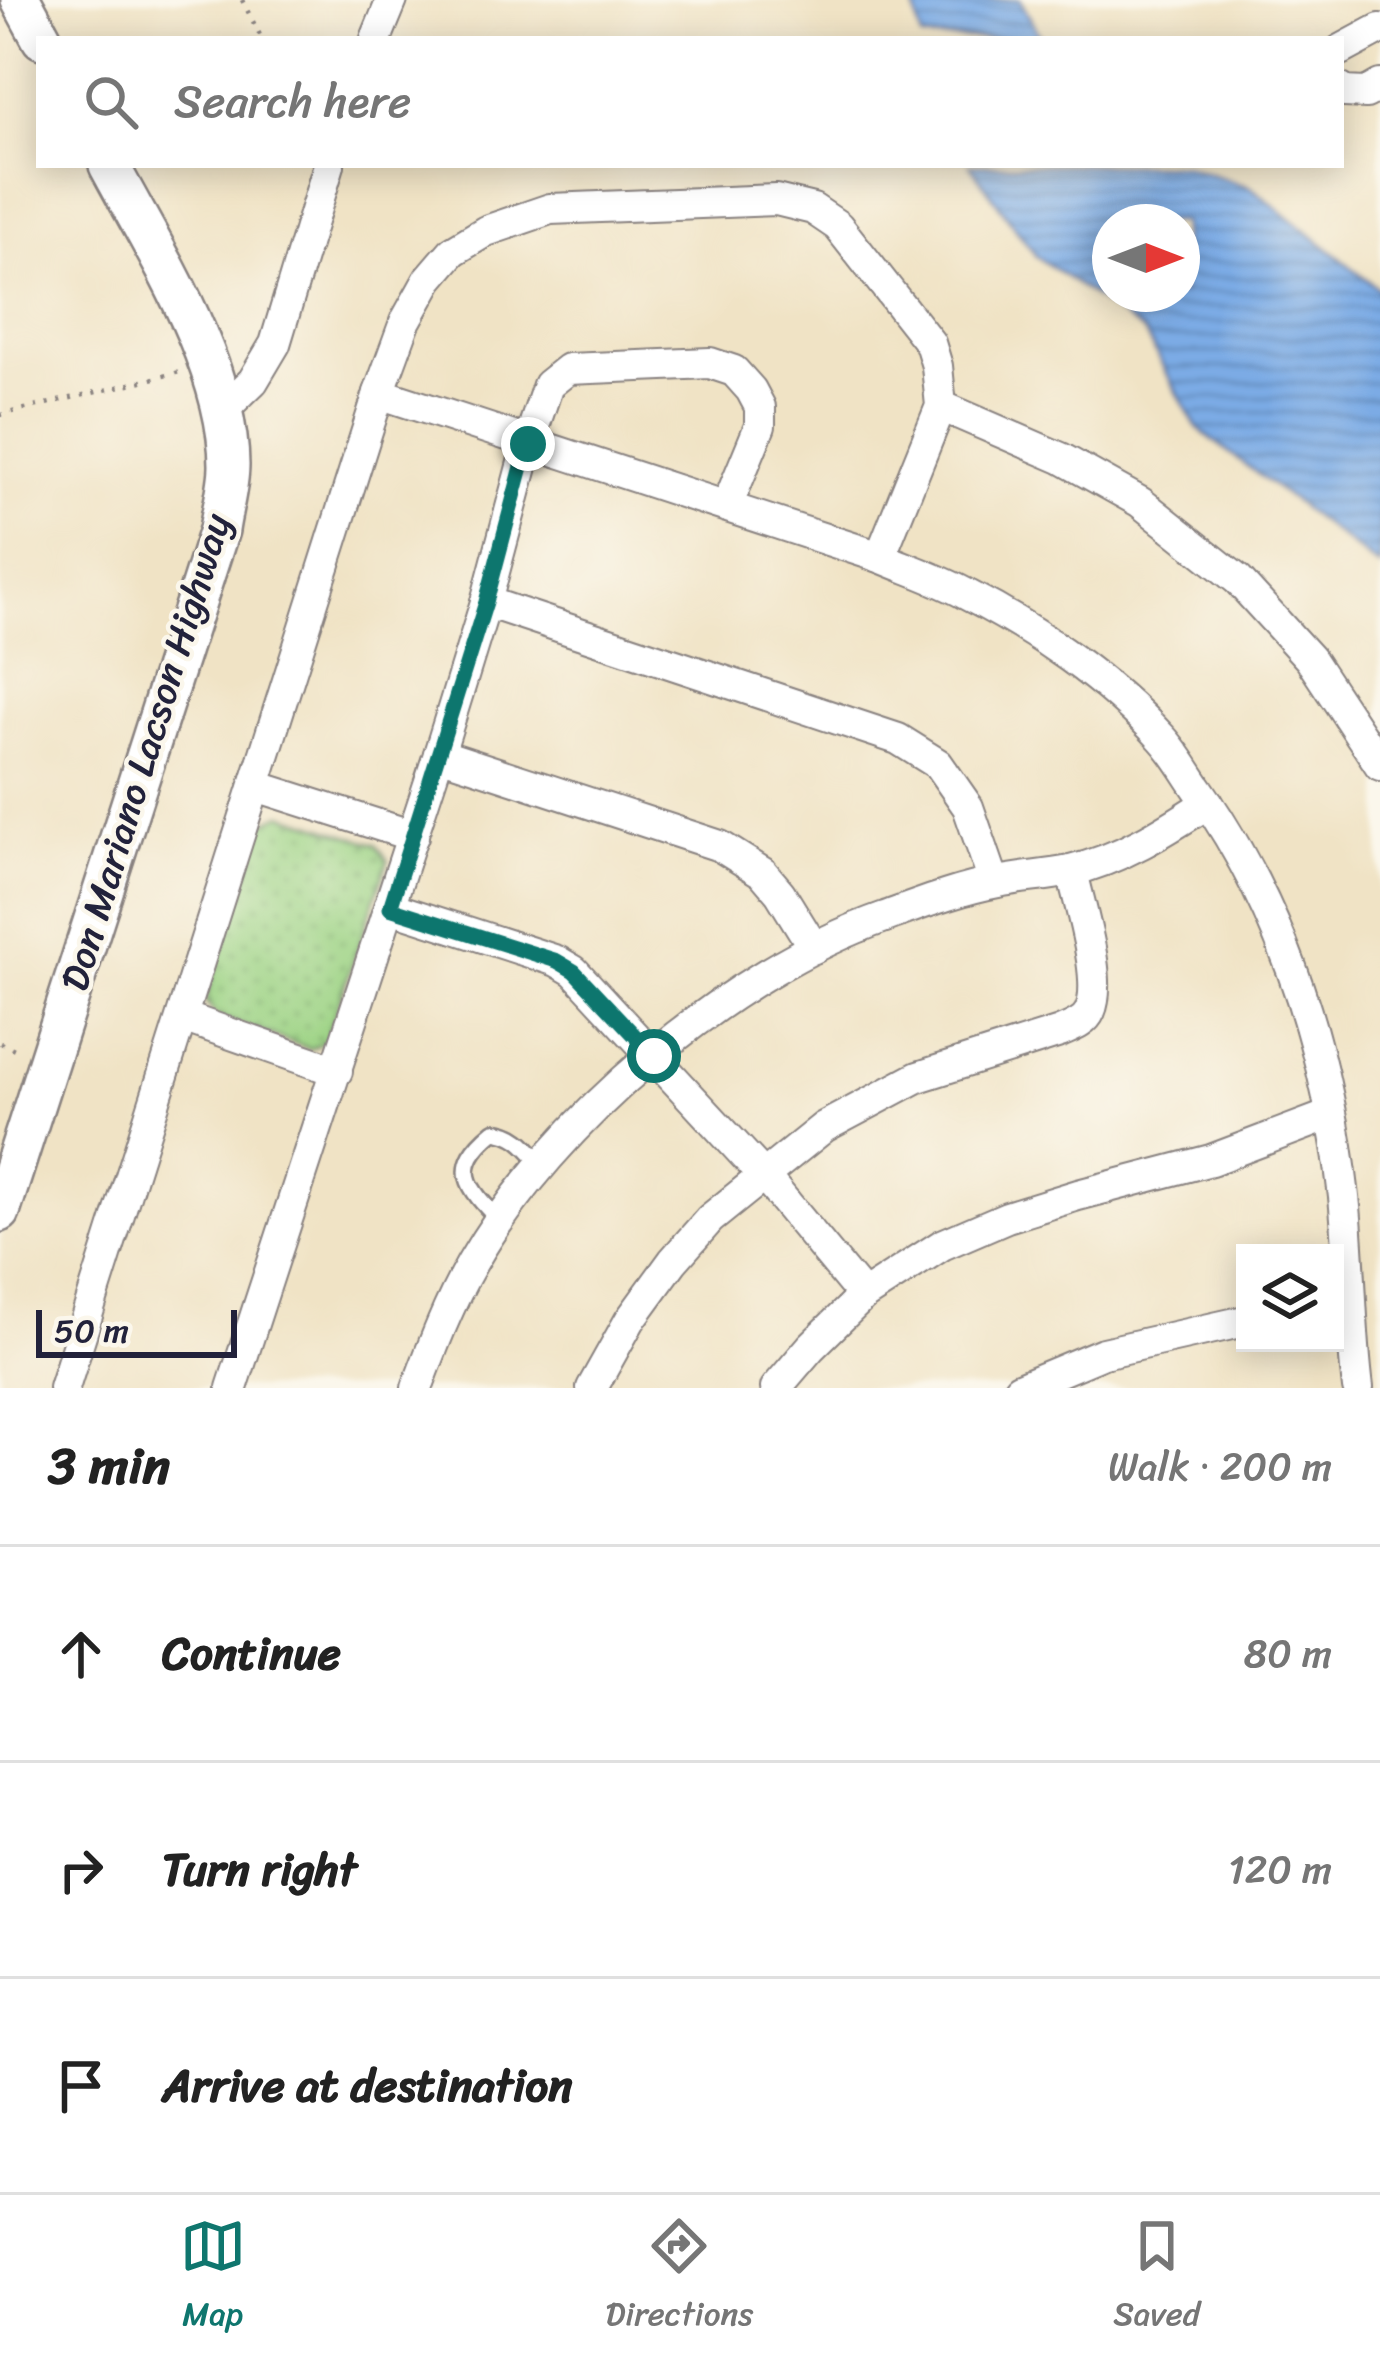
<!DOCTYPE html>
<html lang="en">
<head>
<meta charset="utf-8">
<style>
  body { margin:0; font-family:Sriracha,sans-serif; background:#f2f2f2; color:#222 }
  .controls { position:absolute; right:36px; bottom:36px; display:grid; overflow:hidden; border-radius:0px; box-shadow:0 6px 30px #0003 }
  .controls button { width:108px; height:108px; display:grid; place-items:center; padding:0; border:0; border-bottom:3px solid #e0e0e0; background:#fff; color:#222; font:60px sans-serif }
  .compass { position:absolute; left:1092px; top:204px; width:108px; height:108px; border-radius:50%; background:#fff; box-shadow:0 6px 30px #0003; rotate:90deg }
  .scale { position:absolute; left:36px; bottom:30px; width:201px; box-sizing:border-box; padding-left:12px; border:6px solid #22223b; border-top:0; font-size:33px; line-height:42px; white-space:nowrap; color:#22223b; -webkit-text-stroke:9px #fbf7ec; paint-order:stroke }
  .stop { position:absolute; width:36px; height:36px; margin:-27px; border:9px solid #0f766e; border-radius:50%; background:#fff }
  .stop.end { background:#0f766e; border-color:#fff; box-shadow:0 3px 12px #0008 }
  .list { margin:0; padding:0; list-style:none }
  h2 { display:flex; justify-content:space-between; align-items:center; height:156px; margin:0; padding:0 48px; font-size:51px }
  h2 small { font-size:39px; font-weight:400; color:#767676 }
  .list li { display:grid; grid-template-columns:78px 1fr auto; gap:36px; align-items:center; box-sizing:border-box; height:216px; padding:0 48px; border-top:3px solid #e0e0e0 }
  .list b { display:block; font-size:45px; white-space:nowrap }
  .list em { font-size:39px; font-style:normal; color:#767676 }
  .icon { flex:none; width:66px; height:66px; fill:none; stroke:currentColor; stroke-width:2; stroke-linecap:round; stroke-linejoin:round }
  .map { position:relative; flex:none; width:1380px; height:1388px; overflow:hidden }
  .search { position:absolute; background:#fff; box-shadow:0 6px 30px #0003; left:36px; right:36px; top:36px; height:132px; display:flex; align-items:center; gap:30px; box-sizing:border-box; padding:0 42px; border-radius:0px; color:#767676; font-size:45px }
  .sheet { height:804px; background:#fff }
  nav { display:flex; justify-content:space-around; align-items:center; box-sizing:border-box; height:168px; border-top:3px solid #e0e0e0; background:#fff; font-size:33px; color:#767676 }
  nav a { display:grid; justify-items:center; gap:6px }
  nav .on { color:#0f766e }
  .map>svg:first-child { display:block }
</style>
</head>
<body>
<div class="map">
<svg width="1380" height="1388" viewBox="0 0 1380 1388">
  <defs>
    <pattern id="grass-dots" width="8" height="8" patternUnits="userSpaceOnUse" patternTransform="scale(3)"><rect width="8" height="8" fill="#9cd384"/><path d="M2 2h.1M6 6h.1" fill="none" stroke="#86b573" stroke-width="1.8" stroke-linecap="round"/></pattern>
    <pattern id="water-rules" width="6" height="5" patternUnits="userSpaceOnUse" patternTransform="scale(3)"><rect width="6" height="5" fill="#7babe5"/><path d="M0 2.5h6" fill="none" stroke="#648bbb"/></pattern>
  </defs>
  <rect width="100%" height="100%" fill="#fbf7ec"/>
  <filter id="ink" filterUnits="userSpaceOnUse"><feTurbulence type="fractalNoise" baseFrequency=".00833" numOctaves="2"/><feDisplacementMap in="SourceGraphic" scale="24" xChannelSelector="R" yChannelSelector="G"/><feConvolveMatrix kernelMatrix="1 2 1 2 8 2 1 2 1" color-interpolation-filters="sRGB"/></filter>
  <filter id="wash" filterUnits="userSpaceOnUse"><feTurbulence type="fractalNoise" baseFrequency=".004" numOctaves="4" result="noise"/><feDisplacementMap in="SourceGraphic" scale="48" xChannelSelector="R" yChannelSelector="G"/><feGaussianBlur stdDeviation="2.7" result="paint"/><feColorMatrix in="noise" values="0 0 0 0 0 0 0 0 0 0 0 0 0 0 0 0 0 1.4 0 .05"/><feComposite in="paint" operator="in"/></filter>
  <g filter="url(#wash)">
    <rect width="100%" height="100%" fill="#f0e3c5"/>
    <path fill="url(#grass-dots)" stroke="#5f7a60" stroke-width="3" d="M282,814L376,844L388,861L326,1041L310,1049L217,1016L205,1001L263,823Z"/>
    <g fill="url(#water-rules)" stroke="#4e6690" stroke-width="3" fill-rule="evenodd">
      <path d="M913,0H1020L1042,39H922Z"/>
      <path d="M970,165H1183L1251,187L1380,290V567L1197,428L1144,332L1036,256ZM1110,222H1182V294H1110Z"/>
    </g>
  </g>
  <g filter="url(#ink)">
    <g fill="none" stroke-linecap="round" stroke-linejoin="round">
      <g stroke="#898280" stroke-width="20">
        <path id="service" d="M500,1221C467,1187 449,1168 494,1131C517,1133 527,1147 542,1164"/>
      </g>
      <g stroke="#898280" stroke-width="34">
        <g id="minor">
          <path d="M376,39L392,0"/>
          <path d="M1341,50L1380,29"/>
          <path d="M1341,89L1344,92L1366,93L1380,85"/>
          <path d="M379,393L880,557C908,569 938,579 964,593C1035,629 1108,679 1162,738C1176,753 1187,773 1199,790C1284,911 1327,1050 1344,1197C1351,1261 1350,1325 1358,1388"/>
          <path d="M941,406L1061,458L1140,502L1238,580L1310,659L1380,765"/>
          <path d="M223,410L253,381L275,344L329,165"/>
          <path d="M486,602L898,739L938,764L968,807L994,882"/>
          <path d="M439,754L720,846L763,873L780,893L814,948"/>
          <path d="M256,786L413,836"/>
          <path d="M390,907L557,961L574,971L764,1176L863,1296"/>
          <path d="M183,1017L337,1071"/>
          <path d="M64,1388L379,393L405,322L429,279L453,251L486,231L550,209L776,200L813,209L838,226L930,343L937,366L941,406L880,557"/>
          <path d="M232,1388L439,754L486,602L528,444L548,385L568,369L710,363L734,371L751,390L760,407V426L727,506"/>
          <path d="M417,1388C433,1345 449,1303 472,1263C553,1121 730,971 885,917C921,904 960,889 998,882C1021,877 1046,876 1070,871C1121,859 1165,831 1208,803"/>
          <path d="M592,1388L630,1320L673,1261L710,1219L824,1127L918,1077L1060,1032C1071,1027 1085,1023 1090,1011C1104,980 1079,905 1072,871"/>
          <path d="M776,1388L811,1347L863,1296L942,1245L1007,1217L1078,1195L1211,1160L1330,1115"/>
          <path d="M1019,1388L1103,1353L1245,1321"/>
        </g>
      </g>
      <g stroke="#898280" stroke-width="44">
        <g id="tertiary">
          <path d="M21,0L42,39"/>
          <path d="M0,1212L219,530C222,509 229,486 229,465C228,364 156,253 109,165"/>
        </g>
      </g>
      <g stroke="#898280" stroke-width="4.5" stroke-dasharray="3 9" stroke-linecap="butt">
        <path d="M242,0L262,39"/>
        <path d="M0,415L180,372"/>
        <path d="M0,1043L17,1050"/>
      </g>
      <use href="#service" stroke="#fff" stroke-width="15"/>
      <use href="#minor" stroke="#fff" stroke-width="30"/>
      <use href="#tertiary" stroke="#fff" stroke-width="39"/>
    </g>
  </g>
  <g fill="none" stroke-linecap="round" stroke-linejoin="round" filter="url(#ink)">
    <path stroke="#0f766e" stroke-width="15" d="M528,444L486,602L390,908L557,961L574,971L654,1056"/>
  </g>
  <g text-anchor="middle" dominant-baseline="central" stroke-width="9" stroke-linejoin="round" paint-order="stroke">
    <g font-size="39" fill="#22223b" stroke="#fbf7ec">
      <text transform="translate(145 752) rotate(-73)">Don Mariano Lacson Highway</text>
    </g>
  </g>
</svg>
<div class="controls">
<button><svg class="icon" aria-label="layers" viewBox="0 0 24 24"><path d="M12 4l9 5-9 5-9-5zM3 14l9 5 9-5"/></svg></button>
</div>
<svg class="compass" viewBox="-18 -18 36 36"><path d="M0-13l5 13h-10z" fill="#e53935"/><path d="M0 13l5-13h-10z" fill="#767676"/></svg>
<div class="scale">50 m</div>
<div class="stop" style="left:654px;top:1056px"></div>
<div class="stop end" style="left:528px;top:444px"></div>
<div class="search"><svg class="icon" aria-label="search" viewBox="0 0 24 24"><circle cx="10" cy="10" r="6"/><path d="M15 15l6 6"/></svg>Search here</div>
</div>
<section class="sheet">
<h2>3 min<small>Walk · 200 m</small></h2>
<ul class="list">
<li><svg class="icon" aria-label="ahead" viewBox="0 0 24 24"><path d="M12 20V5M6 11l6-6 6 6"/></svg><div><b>Continue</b></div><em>80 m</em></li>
<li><svg class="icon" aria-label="right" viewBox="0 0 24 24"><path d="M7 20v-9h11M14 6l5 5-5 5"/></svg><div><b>Turn right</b></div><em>120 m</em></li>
<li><svg class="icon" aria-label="arrive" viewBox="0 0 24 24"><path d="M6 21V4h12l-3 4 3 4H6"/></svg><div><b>Arrive at destination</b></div></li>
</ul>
</section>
<nav>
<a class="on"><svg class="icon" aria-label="map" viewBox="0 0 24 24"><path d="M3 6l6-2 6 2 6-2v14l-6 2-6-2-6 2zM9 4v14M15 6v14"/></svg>Map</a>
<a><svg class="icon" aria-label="directions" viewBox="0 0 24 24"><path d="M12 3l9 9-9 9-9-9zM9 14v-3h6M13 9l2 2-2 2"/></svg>Directions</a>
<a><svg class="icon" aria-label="saved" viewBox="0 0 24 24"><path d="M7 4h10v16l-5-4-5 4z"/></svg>Saved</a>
</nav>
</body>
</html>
